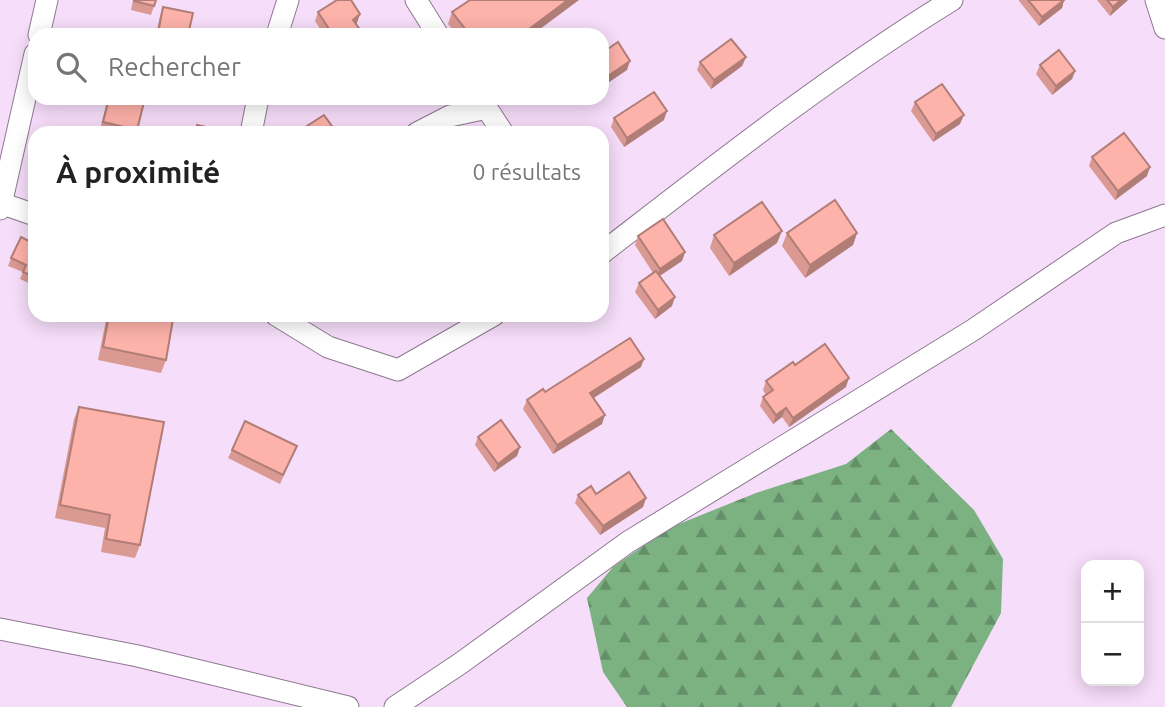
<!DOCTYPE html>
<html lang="fr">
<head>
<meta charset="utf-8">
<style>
  body { margin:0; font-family:Ubuntu,sans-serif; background:#f6f6f6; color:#222 }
  .controls { position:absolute; right:21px; bottom:21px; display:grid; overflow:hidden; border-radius:14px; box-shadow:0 4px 18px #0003 }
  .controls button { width:63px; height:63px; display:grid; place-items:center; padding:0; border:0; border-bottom:2px solid #e0e0e0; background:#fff; color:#222; font:35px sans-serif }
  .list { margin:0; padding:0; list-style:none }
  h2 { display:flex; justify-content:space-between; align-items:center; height:91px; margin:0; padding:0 28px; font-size:30px }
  h2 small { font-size:23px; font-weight:400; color:#767676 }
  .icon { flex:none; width:38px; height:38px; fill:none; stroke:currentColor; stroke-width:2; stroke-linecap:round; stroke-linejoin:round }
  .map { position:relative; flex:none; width:1165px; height:707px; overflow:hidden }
  .search { position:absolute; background:#fff; box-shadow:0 4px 18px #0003; left:28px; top:28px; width:581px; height:77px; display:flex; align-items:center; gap:18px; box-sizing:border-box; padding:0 24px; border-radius:21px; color:#767676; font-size:26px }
  .panel { position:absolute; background:#fff; box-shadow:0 4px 18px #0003; left:28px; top:126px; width:581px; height:196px; border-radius:21px }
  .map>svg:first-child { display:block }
</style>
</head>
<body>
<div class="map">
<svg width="1165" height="707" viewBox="0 0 1165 707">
  <defs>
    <pattern id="forest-firs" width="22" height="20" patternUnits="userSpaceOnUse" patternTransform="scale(1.75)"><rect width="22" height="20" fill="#7cb181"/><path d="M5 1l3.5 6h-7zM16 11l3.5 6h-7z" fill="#658f69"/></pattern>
  </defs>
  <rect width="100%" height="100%" fill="#f6ddf9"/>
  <path fill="url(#forest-firs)" d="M891,429L974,510L1003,559L1001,613L951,707H627L603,672L587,598L613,567L669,528L756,493L846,464Z"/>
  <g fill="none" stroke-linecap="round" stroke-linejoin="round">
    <g stroke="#8e7891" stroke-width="23">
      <g id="minor">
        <path d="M416,0L438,35"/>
        <path d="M1156,0L1165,28"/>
        <path d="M39,35L47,0"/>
        <path d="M277,35L288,0"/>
        <path d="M480,98L503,133"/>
        <path d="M251,133L258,98"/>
        <path d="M417,133L450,116L487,108"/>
        <path d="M0,203L35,215"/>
        <path d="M0,209L35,54"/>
        <path d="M602,253C716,165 830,75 952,0"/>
        <path d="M276,315L328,347L398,370L494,315"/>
        <path d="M0,629L138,656L348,707"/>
        <path d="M395,707L461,663L628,542L973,330L1116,233L1165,215"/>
      </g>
    </g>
    <use href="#minor" stroke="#fff" stroke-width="21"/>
  </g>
  <g fill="#da9992">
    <path d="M133,0H156L151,15L131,10Z"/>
    <path d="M351,0L357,23L356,24L364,35H324L315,21L318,12Z"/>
    <path d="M1019,0H1064L1062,8L1039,26L1019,1Z"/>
    <path d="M1097,0H1128L1110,16Z"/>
    <path d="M163,7L188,35H156L160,16Z"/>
    <path d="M452,12L532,35H457L448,24Z"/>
    <path d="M746,57L742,66L711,89L697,70L700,62Z"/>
    <path d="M1040,65L1075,71L1072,79L1052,95L1036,74Z"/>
    <path d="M108,98H145L136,133H99Z"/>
    <path d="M915,102L960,124L933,142L911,111Z"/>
    <path d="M614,118L664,120L624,147L611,127Z"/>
    <path d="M307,126L337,133H305Z"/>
    <path d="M1092,157L1147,176L1115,200L1089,166Z"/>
    <path d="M787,233H857L853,245L805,278L782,246Z"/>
    <path d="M714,235L777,243L729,276L710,248Z"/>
    <path d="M638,236L685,252L682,261L660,276L672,306L655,319L635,292L639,283L653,273L635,245Z"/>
    <path d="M35,244V286L20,279L23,272L8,266L11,258Z"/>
    <path d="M107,315H151L166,360L161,373L98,360Z"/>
    <path d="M795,365L846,387L789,427L782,417L773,424L760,406L763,397L766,395L763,390L766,381Z"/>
    <path d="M641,367L594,398L602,424L553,454L523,409L527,400L545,392Z"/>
    <path d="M79,407L140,545L135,558L101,552L105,528L55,518L74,419Z"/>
    <path d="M478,437L520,447L517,456L494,472L475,445Z"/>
    <path d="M297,446L280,484L228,458L232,450Z"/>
    <path d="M596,494L646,498L643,507L600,535L575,503L578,495Z"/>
  </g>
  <g fill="#b17d77">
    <path d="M568,0H579L532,35H521Z"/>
    <path d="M1064,0L1062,8L1039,26L1042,17Z"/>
    <path d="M1121,0H1128L1110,16L1113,7Z"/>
    <path d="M360,14L357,23L349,28L353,20Z"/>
    <path d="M746,57L742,66L711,89L714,80Z"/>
    <path d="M630,61L627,70L602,87V80Z"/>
    <path d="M1075,71L1072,79L1052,95L1056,86Z"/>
    <path d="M667,111L664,120L624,147L627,138Z"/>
    <path d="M964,115L960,124L933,142L936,134Z"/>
    <path d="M1150,167L1147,176L1115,200L1118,191Z"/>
    <path d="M782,231L777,243L729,276L734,263Z"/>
    <path d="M857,233L853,245L805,278L810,265Z"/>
    <path d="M685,252L682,261L656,278L660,269Z"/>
    <path d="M675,297L672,306L655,319L658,310Z"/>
    <path d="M644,359L641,367L587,402L590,393Z"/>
    <path d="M849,378L846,387L789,427L793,418Z"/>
    <path d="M786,408L782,417L773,424L776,415Z"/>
    <path d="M605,415L602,424L553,454L557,445Z"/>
    <path d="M520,447L517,456L494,472L498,464Z"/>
    <path d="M646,498L643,507L600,535L603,526Z"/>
  </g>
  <g fill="#fdb2aa" stroke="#b17d77" stroke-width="2">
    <path d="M134,0H156L154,6L134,1Z"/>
    <path d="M337,0H351L360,14L353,20L364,35H333L318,12Z"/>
    <path d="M470,0H568L521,35H470L452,12Z"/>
    <path d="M1028,0H1064L1042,17Z"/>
    <path d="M1107,0H1121L1113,7Z"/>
    <path d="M163,7L193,13L188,35H171L158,33Z"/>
    <path d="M731,39L746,57L714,80L700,62Z"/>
    <path d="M618,42L630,61L602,80V53Z"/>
    <path d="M1059,50L1075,71L1056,86L1040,65Z"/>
    <path d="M942,84L964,115L936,134L915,102Z"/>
    <path d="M654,92L667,111L627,138L614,118Z"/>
    <path d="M109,98H145L137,130L103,122Z"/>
    <path d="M324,115L337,133H312L307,126Z"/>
    <path d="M197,125L225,131L224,133H195Z"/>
    <path d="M1124,133L1150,167L1118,191L1092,157Z"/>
    <path d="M835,200L857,233L810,265L787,233Z"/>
    <path d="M762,202L782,231L734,263L714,235Z"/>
    <path d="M663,219L685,252L660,269L638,236Z"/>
    <path d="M21,237L35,244V277L23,272L26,265L11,258Z"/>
    <path d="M656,271L675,297L658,310L639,283Z"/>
    <path d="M109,315H151L173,319L166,360L103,347Z"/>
    <path d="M630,338L644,359L590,393L605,415L557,445L527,400L543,389L545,392Z"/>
    <path d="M825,344L849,378L793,418L786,408L776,415L763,397L773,390L766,381L793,362L795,365Z"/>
    <path d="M79,407L164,422L140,545L106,539L110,515L60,505Z"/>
    <path d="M501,420L520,447L498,464L478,437Z"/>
    <path d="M245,421L297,446L283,475L232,450Z"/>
    <path d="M629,472L646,498L603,526L578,495L591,486L596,494Z"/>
  </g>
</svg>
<div class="controls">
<button>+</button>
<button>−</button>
</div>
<div class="search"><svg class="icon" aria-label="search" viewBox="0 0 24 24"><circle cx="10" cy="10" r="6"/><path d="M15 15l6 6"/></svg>Rechercher</div>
<section class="panel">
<h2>À proximité<small>0 résultats</small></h2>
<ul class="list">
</ul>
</section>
</div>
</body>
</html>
